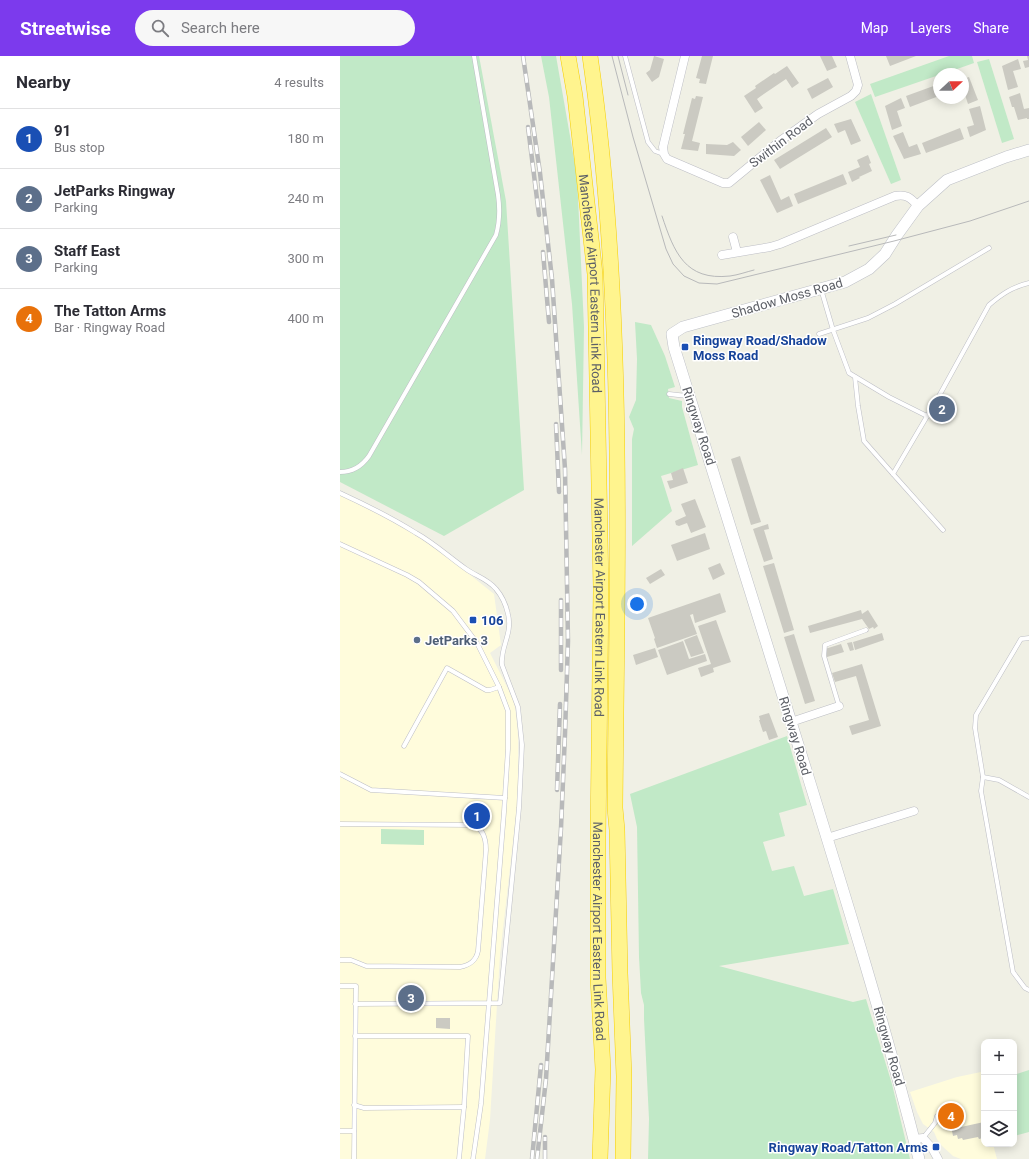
<!DOCTYPE html>
<html lang="en">
<head>
<meta charset="utf-8">
<style>
  body { margin:0; font-family:Roboto,sans-serif; background:#f7f7f7; color:#2b2b33 }
  .controls { position:absolute; right:12px; bottom:12px; display:grid; overflow:hidden; border-radius:8px; box-shadow:0 2px 10px #0003 }
  .controls button { width:36px; height:36px; display:grid; place-items:center; padding:0; border:0; border-bottom:1px solid #e1e1e2; background:#fff; color:#2b2b33; font:20px sans-serif }
  .compass { position:absolute; left:593px; top:12px; width:36px; height:36px; border-radius:50%; background:#fff; box-shadow:0 2px 10px #0003; rotate:68deg }
  .you { position:absolute; left:297px; top:548px; width:14px; height:14px; margin:-10px; border:3px solid #fff; border-radius:50%; background:#1a73e8; box-shadow:0 0 0 6px #1a73e833 }
  .badge { display:grid; place-items:center; width:26px; height:26px; border-radius:50%; background:#7c3aed; color:#fff; font-size:13px; font-weight:700 }
  .pin { position:absolute; translate:-50% -50%; border:2px solid #fff; box-shadow:0 1px 4px #0006 }
  .list { margin:0; padding:0; list-style:none }
  h2 { display:flex; justify-content:space-between; align-items:center; height:52px; margin:0; padding:0 16px; font-size:17px }
  h2 small { font-size:13px; font-weight:400; color:#7c7c81 }
  .list li { display:grid; grid-template-columns:26px 1fr auto; gap:12px; align-items:center; box-sizing:border-box; height:60px; padding:0 16px; border-top:1px solid #e1e1e2 }
  .list b { display:block; font-size:15px; white-space:nowrap }
  .list p { margin:0; font-size:13px; white-space:nowrap; color:#7c7c81 }
  .list em { font-size:13px; font-style:normal; color:#7c7c81 }
  .icon { flex:none; width:22px; height:22px; fill:none; stroke:currentColor; stroke-width:2; stroke-linecap:round; stroke-linejoin:round }
  .map { position:relative; flex:none; width:689px; height:1103px; overflow:hidden }
  header { display:flex; align-items:center; gap:24px; box-sizing:border-box; height:56px; padding:0 20px; background:#7c3aed; color:#fff }
  header strong { font-size:19px }
  nav { display:flex; gap:22px; margin-inline-start:auto; font-size:14px }
  .search { width:280px; height:36px; background:#f7f7f7; display:flex; align-items:center; gap:10px; box-sizing:border-box; padding:0 14px; border-radius:22px; color:#7c7c81; font-size:15px }
  main { display:flex }
  aside { flex:1; background:#fff }
  .map>svg:first-child { display:block }
</style>
</head>
<body>
<header>
<strong>Streetwise</strong>
<div class="search"><svg class="icon" aria-label="search" viewBox="0 0 24 24"><circle cx="10" cy="10" r="6"/><path d="M15 15l6 6"/></svg>Search here</div>
<nav><a>Map</a><a>Layers</a><a>Share</a></nav>
</header>
<main>
<aside>
<h2>Nearby<small>4 results</small></h2>
<ul class="list">
<li><span class="badge" style="background:#1a4fb4">1</span><div><b>91</b><p>Bus stop</p></div><em>180 m</em></li>
<li><span class="badge" style="background:#5c6f8a">2</span><div><b>JetParks Ringway</b><p>Parking</p></div><em>240 m</em></li>
<li><span class="badge" style="background:#5c6f8a">3</span><div><b>Staff East</b><p>Parking</p></div><em>300 m</em></li>
<li><span class="badge" style="background:#e8710a">4</span><div><b>The Tatton Arms</b><p>Bar · Ringway Road</p></div><em>400 m</em></li>
</ul>
</aside>
<div class="map">
<svg width="689" height="1103" viewBox="0 0 689 1103">
  <rect width="100%" height="100%" fill="#f0f0e5"/>
  <g fill="#fffcdc">
    <path d="M0,435L41,455L89,486L154,538L161,589L150,597L174,645L176,659L178,680V742L160,899L150,1064L145,1103H0Z"/>
    <path d="M641,1016L644,1025V1088H653L657,1103H621L613,1100L602,1090L597,1083L594,1076L583,1068L577,1056L570,1036L617,1021Z"/>
  </g>
  <g fill="#c1e9c7">
    <path d="M0,0H139L166,145L184,434L104,480L0,426Z"/>
    <path d="M201,0H216L237,120L244,271L242,399L232,248L209,41Z"/>
    <path d="M609,0H632L634,7L603,18H599V19L535,41L530,28Z"/>
    <path d="M649,3L674,83L662,87L637,6Z"/>
    <path d="M531,38L561,124L551,128L515,46Z"/>
    <path d="M295,266L311,269L325,300L335,331L328,333L329,342L342,345V351L358,409L321,420L332,455L292,490V383L294,373L289,361L296,344L297,303Z"/>
    <path d="M447,680L467,749L439,757L445,780L423,786L432,815L454,810L464,840L493,833L509,888L379,910L513,946L526,943L552,1028L570,1103H308L309,1063L304,963V949L301,937L299,901L297,771L290,738Z"/>
    <path d="M41,773L84,774V789L41,788Z"/>
    <path d="M689,1014V1076L674,1080V1019Z"/>
  </g>
  <g fill="#cbcac2">
    <path d="M314,0L324,3L319,21L312,26L306,17L310,14Z"/>
    <path d="M362,0H373L366,28L359,27L360,23L356,22Z"/>
    <path d="M480,0H492L497,11L487,15Z"/>
    <path d="M546,0H576L550,10Z"/>
    <path d="M687,0H689V11L685,12L683,5L688,4Z"/>
    <path d="M678,3L681,13L673,15L678,31L668,34L662,10Z"/>
    <path d="M447,10L459,27L452,32L446,23L421,40L417,43L423,52L415,57L404,40L416,32L415,30L434,17L435,18Z"/>
    <path d="M629,21L638,44L628,48L623,33V23Z"/>
    <path d="M488,22L493,31L472,43L467,33Z"/>
    <path d="M599,28V40L570,51L566,40Z"/>
    <path d="M680,37L684,53L689,52V63H687V62L678,64L674,51H672L669,41Z"/>
    <path d="M356,40L363,41L352,85L360,87L358,95L341,93L345,78H343L352,42L355,43Z"/>
    <path d="M561,42L565,52L557,55L562,70L552,74L545,50Z"/>
    <path d="M640,50L646,74L630,81L627,71L634,69L629,53Z"/>
    <path d="M511,63L521,85L511,89L505,74L498,77L494,68Z"/>
    <path d="M419,66L426,74L408,90L401,81Z"/>
    <path d="M486,72L492,81L440,113L434,104Z"/>
    <path d="M620,72L624,83L586,97L582,87Z"/>
    <path d="M563,76L569,91L577,88L581,98L564,103L553,80Z"/>
    <path d="M393,86L401,94L394,100L366,98V88L387,89Z"/>
    <path d="M528,99L531,107L529,108L532,115L519,121L520,122L512,126L508,116L520,111L517,104Z"/>
    <path d="M503,118L507,128L458,148L454,138Z"/>
    <path d="M430,119L441,144L449,140L453,150L437,157L420,124Z"/>
    <path d="M400,400L421,466L411,469L391,403Z"/>
    <path d="M343,412L348,427L330,433L327,425L333,424L331,417Z"/>
    <path d="M355,443L366,471L351,477L347,467L339,470L336,469L335,465L346,460L341,448Z"/>
    <path d="M428,468L429,473L424,474L433,503L424,506L413,473Z"/>
    <path d="M365,477L370,493L337,505L331,489Z"/>
    <path d="M380,507L385,518L373,524L368,512Z"/>
    <path d="M434,507L454,574L444,577L423,510Z"/>
    <path d="M321,513L325,519L310,528L306,522Z"/>
    <path d="M380,537L386,556L355,567L353,558L350,559L357,578L317,592L314,583L315,582L308,562Z"/>
    <path d="M521,554L522,558L528,554L538,570L534,573L533,571L529,573L522,563L470,577L468,570Z"/>
    <path d="M376,564L391,606L373,612L374,616L361,621L358,612L371,608L358,570Z"/>
    <path d="M542,577L544,584L515,594L513,586Z"/>
    <path d="M454,578L475,645L465,648L444,581Z"/>
    <path d="M357,579L364,597L351,601L344,584Z"/>
    <path d="M343,585L349,603L365,598L367,605L327,619L318,594Z"/>
    <path d="M512,586L514,594L510,595L507,587Z"/>
    <path d="M501,588L504,596L487,601L485,593Z"/>
    <path d="M315,592L318,601L296,609L293,599Z"/>
    <path d="M522,608L541,670L512,679L509,670L529,664L516,620L495,626L492,617Z"/>
    <path d="M429,657L438,681L429,684L426,675L423,676L419,664H420L419,660Z"/>
    <path d="M96,962H110V973L96,972Z"/>
    <path d="M644,1066L643,1082L639,1083L638,1081L623,1084L622,1082L618,1083L617,1079L613,1080L611,1070L620,1068L621,1071Z"/>
  </g>
  <g fill="none" stroke-linecap="round" stroke-linejoin="round">
    <g stroke="#bdbec5" stroke-width="5">
      <g id="lane">
        <path d="M285,0L308,86L315,95L323,98"/>
        <path d="M481,233L493,274L509,317L549,341L587,360"/>
        <path d="M479,278L528,262L555,248L649,192"/>
        <path d="M515,321L518,350L524,385L553,418"/>
        <path d="M329,338L347,340"/>
        <path d="M0,416C13,416 22,410 29,400L156,179C160,165 160,153 158,139L134,0"/>
        <path d="M0,437C26,449 52,462 76,477C94,487 109,501 126,513C136,520 148,523 156,533C162,540 166,549 168,558C173,578 160,591 162,609L178,651L182,689L179,752L160,947L15,948"/>
        <path d="M603,474L553,418L599,340L649,249C662,238 672,231 689,227"/>
        <path d="M0,488L67,519L79,526L113,555L137,587L159,631L168,655V693L164,756L141,1048L133,1103"/>
        <path d="M689,582L681,583L636,659L635,672L643,721L641,735L673,916L685,932L689,934"/>
        <path d="M499,650L484,600L485,589L526,574"/>
        <path d="M64,690L107,612L146,634H150L159,631"/>
        <path d="M0,718L31,734L165,742"/>
        <path d="M643,721L659,724L689,741"/>
        <path d="M0,768L132,769C143,772 146,782 146,794L138,895C136,905 130,909 120,911L26,910L11,904H0"/>
        <path d="M0,930H16L14,1103"/>
        <path d="M15,980H128L124,1051"/>
        <path d="M14,1049L24,1052L124,1051L119,1103"/>
        <path d="M0,1075H14"/>
        <path d="M583,1082L595,1067L597,1060"/>
      </g>
    </g>
    <g stroke="#bdbec5" stroke-width="9">
      <g id="street">
        <path d="M345,0L323,91L324,98L327,103L383,127H389L440,85L478,58L511,40L516,35L518,29L510,0"/>
        <path d="M393,181L397,196"/>
        <path d="M382,199L430,191L440,188L555,140C566,138 570,141 578,150"/>
        <path d="M451,666L499,650"/>
        <path d="M487,782L574,755"/>
        <path d="M574,1083L583,1082L592,1092L598,1103"/>
      </g>
    </g>
    <g stroke="#bec0c7" stroke-width="12">
      <path id="secondary" d="M579,1103C546,972 506,843 466,714C422,573 378,432 334,291L332,278L343,271L505,226L529,213L545,198L557,179L578,150L607,124L666,101L689,94"/>
    </g>
    <g stroke="#f6cf00" stroke-width="16">
      <g id="highway">
        <path id="s1" d="M228,0L235,40L255,218L261,533L258,781V922L263,1013L260,1103"/>
        <path d="M250,0C286,249 277,501 275,752L277,774L280,917L284,1020L283,1103"/>
      </g>
    </g>
    <use href="#lane" stroke="#fff" stroke-width="4"/>
    <use href="#street" stroke="#fff" stroke-width="8"/>
    <use href="#secondary" stroke="#fff" stroke-width="11"/>
    <use href="#highway" stroke="#fff48e" stroke-width="15"/>
    <g stroke="#b8b9ba" stroke-width="1">
      <path d="M272,0L293,81L326,193L333,208L344,220L359,227L377,228L554,185L630,165L689,145"/>
      <path d="M278,0L288,39"/>
      <path d="M322,160C334,196 345,225 390,220C398,219 406,216 414,214"/>
      <path d="M509,190L556,179"/>
    </g>
    <g stroke="#b8b9ba" stroke-width="4.5">
      <g id="rail">
        <path d="M183,0L200,117L212,223L225,413L228,585L225,678L221,772L206,1023L197,1103"/>
        <path d="M188,71L199,159"/>
        <path d="M203,196L209,266"/>
        <path d="M216,368L219,436"/>
        <path d="M221,544V614"/>
        <path d="M217,734L220,648"/>
        <path d="M192,1103L201,1009"/>
        <path d="M205,1103V1081"/>
      </g>
    </g>
    <use href="#rail" stroke="#fff" stroke-width="3" stroke-dasharray="9" stroke-linecap="butt"/>
  </g>
  <g fill="#1a4fb4" stroke="#fff" stroke-width="1.5">
    <rect x="341" y="287" width="8" height="8" rx="2"/>
    <rect x="129" y="560" width="8" height="8" rx="2"/>
    <rect x="592" y="1087" width="8" height="8" rx="2"/>
  </g>
  <circle fill="#5c6f8a" stroke="#fff" stroke-width="1.5" cx="77" cy="584" r="4"/>
  <g text-anchor="middle" dominant-baseline="central" stroke-width="3" stroke-linejoin="round" paint-order="stroke">
    <g font-size="13" fill="#5d6067" stroke="#fff">
      <text transform="translate(441 86) rotate(-37)">Swithin Road</text>
      <text stroke="none"><textPath href="#s1" startOffset="229">Manchester Airport Eastern Link Road</textPath></text>
      <text transform="translate(447 242) rotate(-16)">Shadow Moss Road</text>
      <text transform="translate(359 370) rotate(72)">Ringway Road</text>
      <text stroke="none"><textPath href="#s1" startOffset="553">Manchester Airport Eastern Link Road</textPath></text>
      <text transform="translate(455 680) rotate(73)">Ringway Road</text>
      <text stroke="none"><textPath href="#s1" startOffset="877">Manchester Airport Eastern Link Road</textPath></text>
      <text transform="translate(549 990) rotate(74)">Ringway Road</text>
    </g>
    <g font-size="13" font-weight="bold" fill="#164399" stroke="#fff" text-anchor="start">
      <text x="353" y="284">Ringway Road/Shadow<tspan x="353" dy="15">Moss Road</tspan></text>
      <text x="141" y="564">106</text>
      <text x="588" y="1091" text-anchor="end">Ringway Road/Tatton Arms</text>
    </g>
    <g font-size="13" font-weight="bold" fill="#4e5e75" stroke="#fff" text-anchor="start">
      <text x="85" y="584">JetParks 3</text>
    </g>
  </g>
</svg>
<div class="controls">
<button>+</button>
<button>−</button>
<button><svg class="icon" aria-label="layers" viewBox="0 0 24 24"><path d="M12 4l9 5-9 5-9-5zM3 14l9 5 9-5"/></svg></button>
</div>
<svg class="compass" viewBox="-18 -18 36 36"><path d="M0-13l5 13h-10z" fill="#e53935"/><path d="M0 13l5-13h-10z" fill="#7c7c81"/></svg>
<div class="you"></div>
<div class="pin badge" style="left:137px;top:760px;background:#1a4fb4">1</div>
<div class="pin badge" style="left:602px;top:353px;background:#5c6f8a">2</div>
<div class="pin badge" style="left:71px;top:942px;background:#5c6f8a">3</div>
<div class="pin badge" style="left:611px;top:1060px;background:#e8710a">4</div>
</div>
</main>
</body>
</html>
